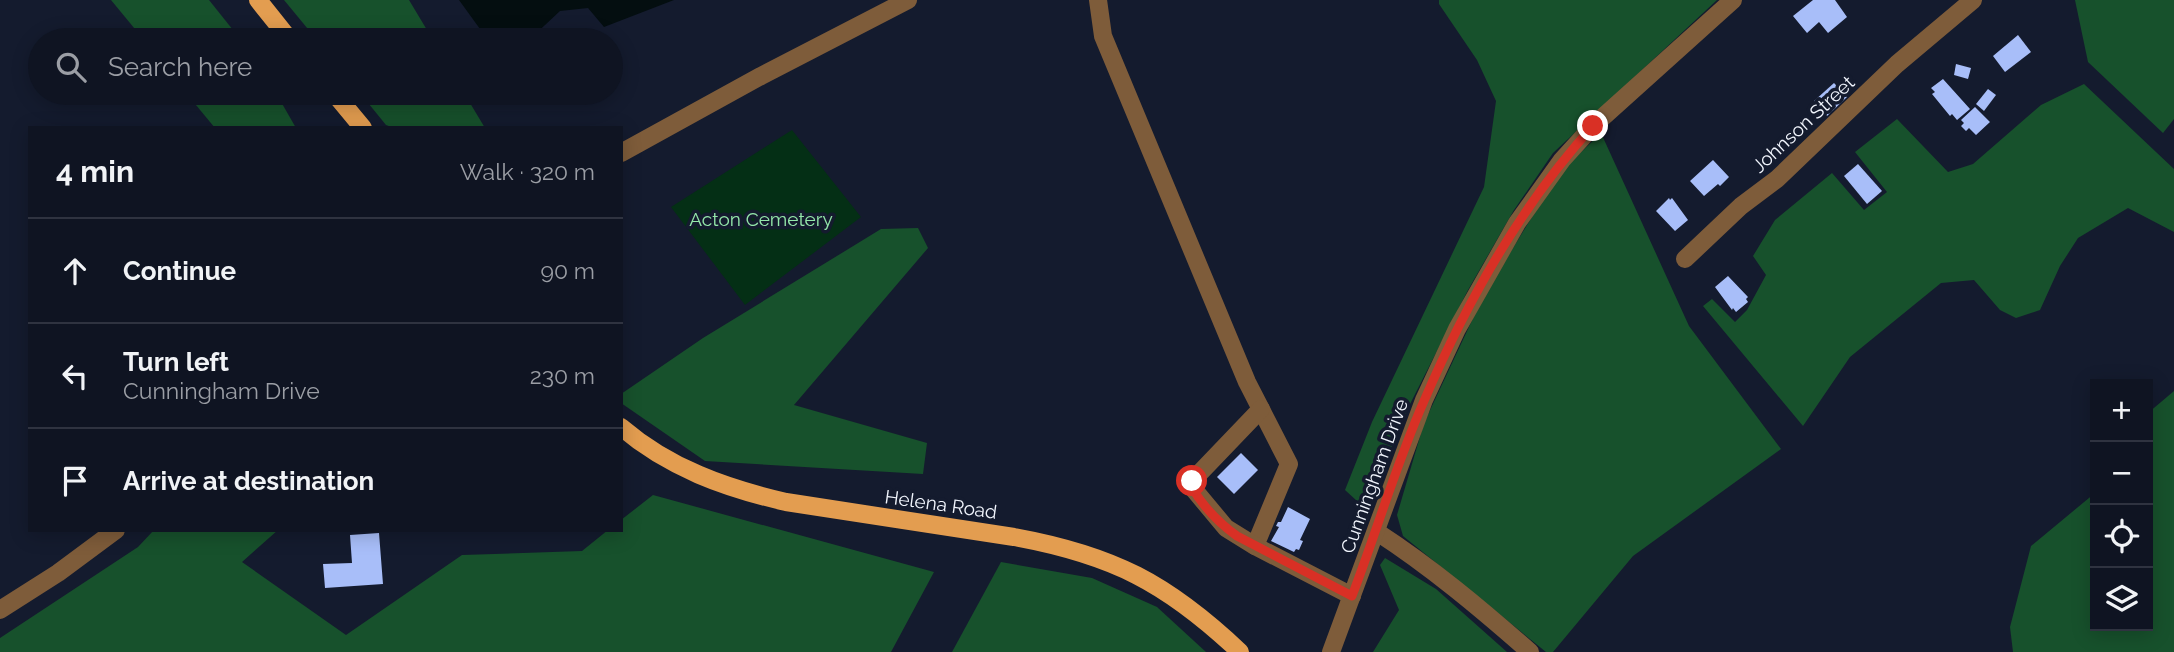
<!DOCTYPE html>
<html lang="en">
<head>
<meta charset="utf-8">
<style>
  body { margin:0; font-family:Raleway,sans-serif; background:#1d212f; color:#f1f3f6 }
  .controls { position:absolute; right:21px; bottom:21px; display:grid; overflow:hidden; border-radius:0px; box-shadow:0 4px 18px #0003 }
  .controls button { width:63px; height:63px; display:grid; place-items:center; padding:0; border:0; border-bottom:2px solid #2f3340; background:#0f1422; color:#f1f3f6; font:35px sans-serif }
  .stop { position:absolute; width:21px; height:21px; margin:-16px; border:5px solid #d93025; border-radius:50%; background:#fff }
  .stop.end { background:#d93025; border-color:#fff; box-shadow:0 2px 7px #0008 }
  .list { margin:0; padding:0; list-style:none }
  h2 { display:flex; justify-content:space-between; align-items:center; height:91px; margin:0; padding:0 28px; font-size:30px }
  h2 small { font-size:23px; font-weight:400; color:#9b9ea5 }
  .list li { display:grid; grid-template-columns:46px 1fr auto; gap:21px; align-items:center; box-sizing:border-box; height:105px; padding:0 28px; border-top:2px solid #2f3340 }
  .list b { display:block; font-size:26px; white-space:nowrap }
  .list p { margin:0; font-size:23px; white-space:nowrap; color:#9b9ea5 }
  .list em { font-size:23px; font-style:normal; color:#9b9ea5 }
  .icon { flex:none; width:38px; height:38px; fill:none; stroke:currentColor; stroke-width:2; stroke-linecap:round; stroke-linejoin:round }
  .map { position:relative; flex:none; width:2174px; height:652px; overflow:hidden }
  .search { position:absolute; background:#0f1422; box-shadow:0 4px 18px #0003; left:28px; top:28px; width:595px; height:77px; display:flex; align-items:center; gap:18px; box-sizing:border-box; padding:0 24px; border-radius:38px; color:#9b9ea5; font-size:26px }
  .panel { position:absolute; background:#0f1422; box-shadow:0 4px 18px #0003; left:28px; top:126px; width:595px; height:406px; border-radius:0px }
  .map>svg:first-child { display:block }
</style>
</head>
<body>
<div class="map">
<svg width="2174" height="652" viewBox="0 0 2174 652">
  <rect width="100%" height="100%" fill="#141b2e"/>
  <path fill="#042f15" d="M792,130L861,217L745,305L671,207Z"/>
  <g fill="#17512c">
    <path d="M111,0H209L241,40H144Z"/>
    <path d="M284,0H409L433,40H317Z"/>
    <path d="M1439,0H1717L1553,153L1514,210L1468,290L1407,410L1391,449L1364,501H1357L1345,490L1372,422L1484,187L1496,101L1477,60L1439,4Z"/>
    <path d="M2075,0H2174V119L2163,133L2088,62Z"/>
    <path d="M2084,84L2174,169V232L2128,208L2078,238L2060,266L2040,310L2016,318L2000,310L1974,280L1941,283L1850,357L1803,426L1703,306L1712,299L1735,322L1747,310L1766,275L1753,256L1775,220L1832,173L1864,210L1887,192L1855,152L1897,119L1948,172L1973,164L2041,105Z"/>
    <path d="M186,93H276L296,128H215Z"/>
    <path d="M360,93H464L485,128H394L386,125Z"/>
    <path d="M1601,133L1689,326L1781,449L1633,556L1553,652H1546L1403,536L1397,515L1424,423L1483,297L1535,212L1570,163Z"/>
    <path d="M918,228L928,248L794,405L927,443L923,474L705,461L621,403V394L703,338L881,229Z"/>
    <path d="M2174,391V652H2013L2010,627L2031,546L2095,493V626H2148V413Z"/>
    <path d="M653,495L934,572L891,652H0V638L138,547L154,530H278L242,562L346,635L462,555L582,551L608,530H621V520Z"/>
    <path d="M1385,558L1436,589L1507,652H1373L1399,610L1380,565Z"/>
    <path d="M1001,562L1092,578L1157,607L1206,652H952Z"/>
  </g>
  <path fill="#040e10" d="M459,0H674L604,27L588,8L560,11L529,40H488Z"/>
  <g fill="#a8bef9">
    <path d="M1813,0H1835L1847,17L1828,33L1819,22L1807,33L1793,16Z"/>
    <path d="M2018,35L2031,52L2005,72L1993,56Z"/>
    <path d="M1956,64L1971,68L1968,79L1954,75Z"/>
    <path d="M1943,79L1970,109L1957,120L1952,114L1950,116L1932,94L1935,92L1931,88Z"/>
    <path d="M1834,83L1847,97L1827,116L1814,101Z"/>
    <path d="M1988,89L1996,95L1984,111L1976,104Z"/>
    <path d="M1975,107L1990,122L1976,135L1969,128L1966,131L1961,126L1964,123L1961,120Z"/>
    <path d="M1713,160L1729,177L1720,186L1718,184L1704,196L1690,181Z"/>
    <path d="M1858,164L1882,191L1867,204L1844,176Z"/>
    <path d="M1669,198L1670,200L1672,198L1688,220L1675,231L1656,211Z"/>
    <path d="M1728,276L1748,297L1746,299L1748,302L1736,312L1733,308L1732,310L1715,287Z"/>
    <path d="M1241,453L1258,470L1234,494L1217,477Z"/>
    <path d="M1288,507L1310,519L1300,540L1303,541L1299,550L1296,549L1294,552L1271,541L1279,527L1276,526L1278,522H1281Z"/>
    <path d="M379,533L383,584L325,588L323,564L352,563L350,535Z"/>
  </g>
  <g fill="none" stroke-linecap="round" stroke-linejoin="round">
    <g stroke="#7e5c3a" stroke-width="18">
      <path d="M1098,0L1103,36L1247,382L1289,464L1255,546L1352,596"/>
      <path d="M621,153L761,76L908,0"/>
      <path d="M1685,259L1741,206L1777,179L1897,64L1973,0"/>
      <path d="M1377,532C1431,567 1481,609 1530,652"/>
      <path d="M1255,546L1226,528L1191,486L1192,481L1261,409"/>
      <path d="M0,610L58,573L116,530"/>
      <path d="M1331,652L1424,400L1457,329L1517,223L1562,160L1593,126L1733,0"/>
    </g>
    <g stroke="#e39d50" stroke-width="18">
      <path d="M258,0L290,40"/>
      <path d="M334,93L363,128"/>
      <path d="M621,427C669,468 725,488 786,502L1014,537C1113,555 1167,583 1240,652"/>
    </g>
  </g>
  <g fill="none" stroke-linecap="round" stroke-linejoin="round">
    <path stroke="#d93025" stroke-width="9" d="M1192,481L1191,486C1202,505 1219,523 1237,536L1352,596C1377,531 1396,464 1424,401C1467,301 1520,206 1593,126"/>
  </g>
  <g text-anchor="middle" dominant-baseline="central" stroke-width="7" stroke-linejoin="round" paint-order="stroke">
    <g font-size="19" fill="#f1f5fd" stroke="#141b2e">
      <text transform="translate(1803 124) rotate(-43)">Johnson Street</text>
      <text transform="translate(1374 476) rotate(-70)">Cunningham Drive</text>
      <text transform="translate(941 504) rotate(8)">Helena Road</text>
    </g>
    <g font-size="19" fill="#94e7aa" stroke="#141b2e">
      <text x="761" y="219">Acton Cemetery</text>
    </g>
  </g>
</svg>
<div class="controls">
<button>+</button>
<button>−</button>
<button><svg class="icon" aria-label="locate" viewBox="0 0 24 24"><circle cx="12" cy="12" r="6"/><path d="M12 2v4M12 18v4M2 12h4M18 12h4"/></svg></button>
<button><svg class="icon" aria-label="layers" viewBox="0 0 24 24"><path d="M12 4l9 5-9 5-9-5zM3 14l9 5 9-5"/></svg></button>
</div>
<div class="stop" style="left:1192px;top:481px"></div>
<div class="stop end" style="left:1593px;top:126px"></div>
<div class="search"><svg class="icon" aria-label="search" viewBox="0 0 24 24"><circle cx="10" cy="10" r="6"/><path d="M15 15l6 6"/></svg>Search here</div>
<section class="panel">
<h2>4 min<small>Walk · 320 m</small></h2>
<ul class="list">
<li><svg class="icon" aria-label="ahead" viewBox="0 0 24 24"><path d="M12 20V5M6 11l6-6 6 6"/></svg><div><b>Continue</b></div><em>90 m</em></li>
<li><svg class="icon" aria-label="left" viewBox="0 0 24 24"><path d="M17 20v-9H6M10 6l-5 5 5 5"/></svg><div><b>Turn left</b><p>Cunningham Drive</p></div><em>230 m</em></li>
<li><svg class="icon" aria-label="arrive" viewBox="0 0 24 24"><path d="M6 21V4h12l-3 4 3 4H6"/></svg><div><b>Arrive at destination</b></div></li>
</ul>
</section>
</div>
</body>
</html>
